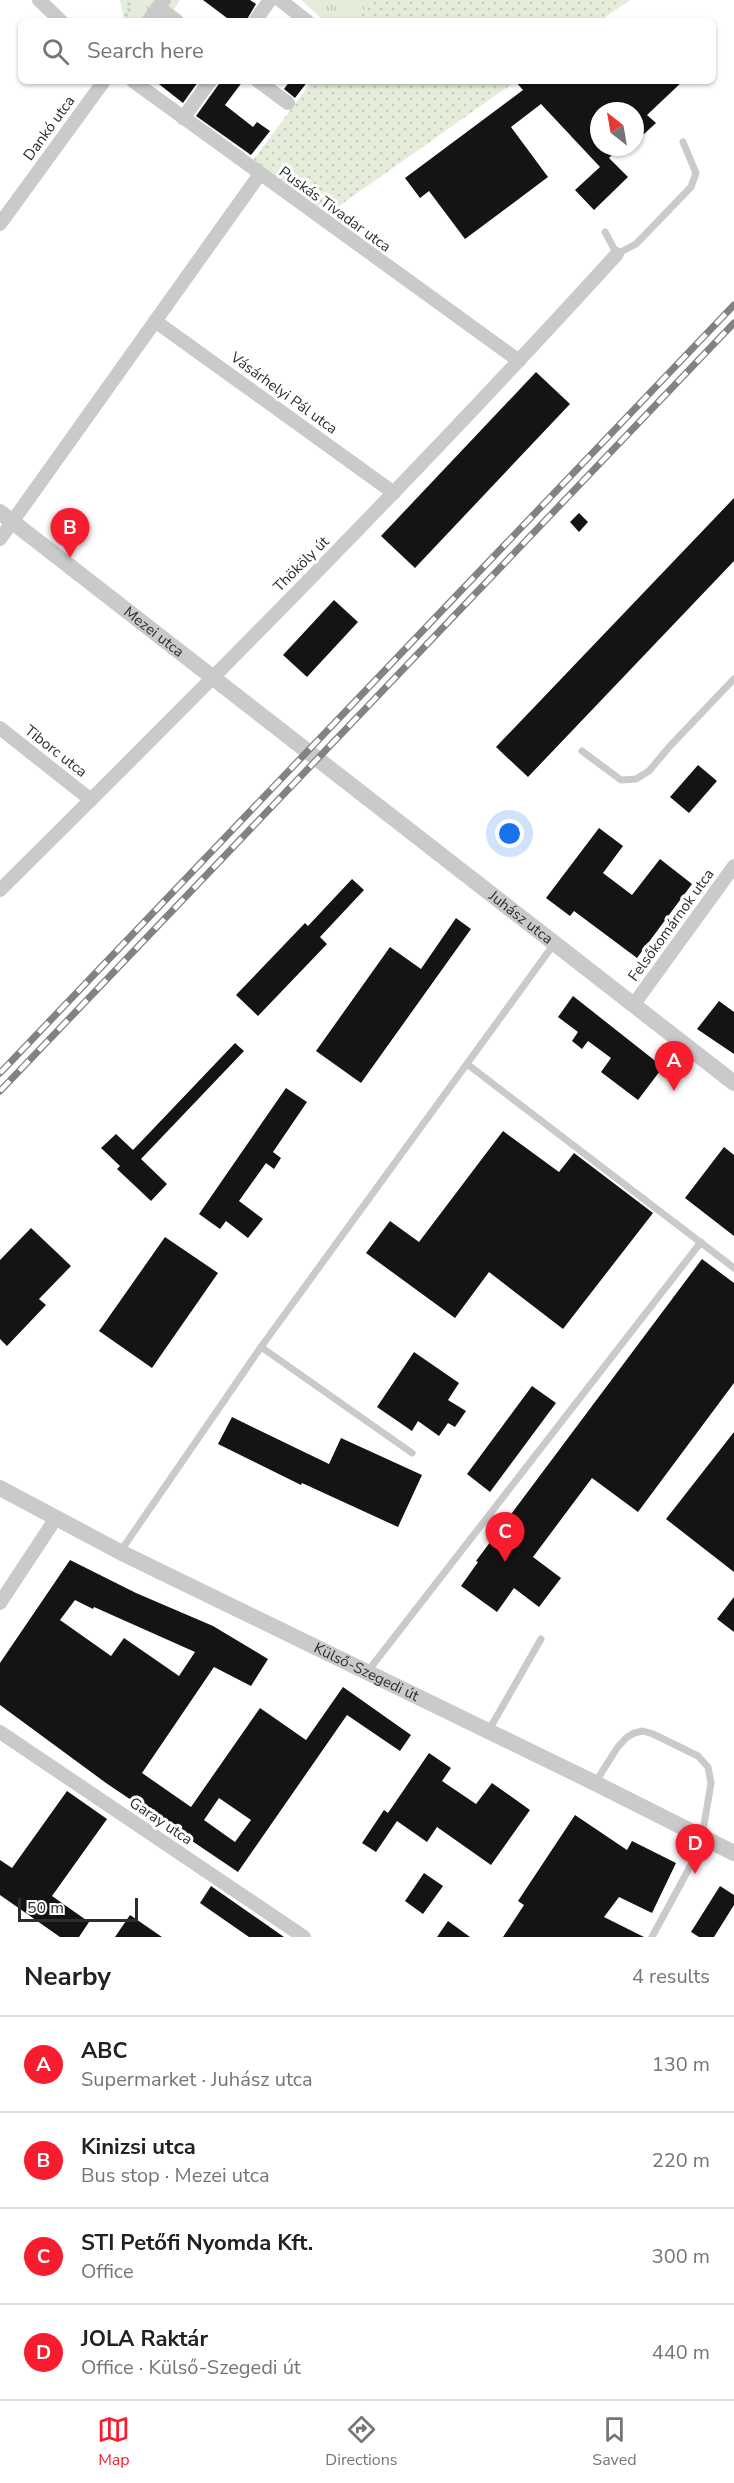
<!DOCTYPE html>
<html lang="en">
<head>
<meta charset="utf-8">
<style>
  body { margin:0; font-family:"Nunito Sans",sans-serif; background:#f6f6f6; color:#202124 }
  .compass { position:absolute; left:590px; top:102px; width:54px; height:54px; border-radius:50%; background:#fff; box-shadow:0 2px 4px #0004; rotate:329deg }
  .scale { position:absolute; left:18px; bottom:15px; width:120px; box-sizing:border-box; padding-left:6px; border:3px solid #2d2d2d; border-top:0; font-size:16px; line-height:21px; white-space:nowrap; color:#2d2d2d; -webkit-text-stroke:4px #fff; paint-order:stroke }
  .you { position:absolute; left:510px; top:834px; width:21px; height:21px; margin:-15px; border:4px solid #fff; border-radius:50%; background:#1a73e8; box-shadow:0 0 0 9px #1a73e833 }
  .badge { display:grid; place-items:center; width:39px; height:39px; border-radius:50%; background:#f71d2f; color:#fff; font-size:20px; font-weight:700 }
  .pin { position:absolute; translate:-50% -50px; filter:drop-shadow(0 2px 3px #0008) }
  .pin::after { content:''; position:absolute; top:32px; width:21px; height:18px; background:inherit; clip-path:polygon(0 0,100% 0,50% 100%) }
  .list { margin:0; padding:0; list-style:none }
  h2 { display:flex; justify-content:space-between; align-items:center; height:78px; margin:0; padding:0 24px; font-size:26px }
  h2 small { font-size:20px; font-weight:400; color:#757577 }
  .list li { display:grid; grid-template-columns:39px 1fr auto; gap:18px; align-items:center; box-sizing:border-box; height:96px; padding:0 24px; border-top:2px solid #e0e0e0 }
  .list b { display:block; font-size:22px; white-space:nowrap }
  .list p { margin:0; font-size:20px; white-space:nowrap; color:#757577 }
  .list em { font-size:20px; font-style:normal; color:#757577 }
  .icon { flex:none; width:33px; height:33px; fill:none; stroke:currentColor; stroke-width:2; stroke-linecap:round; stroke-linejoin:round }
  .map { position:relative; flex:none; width:734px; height:1937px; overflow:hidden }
  .search { position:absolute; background:#fff; box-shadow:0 2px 4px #0004; left:18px; right:18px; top:18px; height:66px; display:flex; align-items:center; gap:15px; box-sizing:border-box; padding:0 21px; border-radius:9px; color:#757577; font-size:22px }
  .sheet { height:462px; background:#fff }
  nav { display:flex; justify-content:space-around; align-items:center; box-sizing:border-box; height:84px; border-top:2px solid #e0e0e0; background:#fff; font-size:16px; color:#757577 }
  nav a { display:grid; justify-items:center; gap:3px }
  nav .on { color:#f71d2f }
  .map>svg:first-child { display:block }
</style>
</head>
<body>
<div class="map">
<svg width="734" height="1937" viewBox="0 0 734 1937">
  <defs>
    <pattern id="grass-dots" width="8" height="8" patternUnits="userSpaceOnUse" patternTransform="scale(1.5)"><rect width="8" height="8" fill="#e4edd9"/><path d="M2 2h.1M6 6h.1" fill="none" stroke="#c4ccbb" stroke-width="1.8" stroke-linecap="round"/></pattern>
    <pattern id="park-tufts" width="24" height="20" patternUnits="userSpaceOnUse" patternTransform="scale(1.5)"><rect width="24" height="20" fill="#e4edd9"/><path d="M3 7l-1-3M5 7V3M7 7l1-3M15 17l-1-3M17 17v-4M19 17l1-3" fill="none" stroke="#c4ccbb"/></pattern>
  </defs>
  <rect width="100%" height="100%" fill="#fff"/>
  <g fill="url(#grass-dots)">
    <path d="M371,0H630L600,21H356Z"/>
    <path d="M312,81H516L329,213L251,163Z"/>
  </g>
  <g fill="url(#park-tufts)">
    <path d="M120,0H180L166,21H124Z"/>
    <path d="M301,0H371L356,21H324Z"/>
  </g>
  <g fill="#141414" fill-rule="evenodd">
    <path d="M203,0H250L256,4L246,21H231Z"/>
    <path d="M155,81H197L198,82L183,103Z"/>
    <path d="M221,81H243L225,105L253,127L257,122L270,131L251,155L196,116Z"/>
    <path d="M290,81H308L295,98L284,89Z"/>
    <path d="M515,81H683L647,115L656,123L644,134L636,126L635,127V111H599V147H620L609,158L628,177L594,210L575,190L600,167L541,104L511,127L548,177L465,239L429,191L420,198L405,178L523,90Z"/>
    <path d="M536,372L570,404L415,568L381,536Z"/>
    <path d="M734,498V561L528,777L496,747Z"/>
    <path d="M579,513L588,522L579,532L570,522Z"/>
    <path d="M334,600L358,622L307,677L283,655Z"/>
    <path d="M698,765L717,781L689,813L670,797Z"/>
    <path d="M599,828L623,846L603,873L632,895L660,859L692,884L637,958L574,911L570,916L546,898Z"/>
    <path d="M352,879L364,890L320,937L327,944L258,1016L236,995L305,923L308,926Z"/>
    <path d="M456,918L471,929L361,1083L316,1051L390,947L421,969Z"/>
    <path d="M573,996L663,1067L638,1100L601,1072L611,1058L588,1041L582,1049L572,1041L578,1032L558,1017Z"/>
    <path d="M719,1001L734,1012V1054L697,1029Z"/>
    <path d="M235,1043L244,1051L141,1159L167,1184L151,1201L117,1169L120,1166L101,1148L116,1134L133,1150Z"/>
    <path d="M286,1088L307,1102L273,1152L281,1158L274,1169L266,1163L239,1201L263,1219L248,1238L226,1221L220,1229L199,1214Z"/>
    <path d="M503,1131L559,1172L574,1153L653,1213L563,1329L489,1272L455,1318L366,1253L390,1221L419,1242Z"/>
    <path d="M724,1147L734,1155V1236L685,1198Z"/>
    <path d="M31,1228L71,1266L39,1299L46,1305L7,1346L0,1339V1260Z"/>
    <path d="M165,1237L218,1273L152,1368L99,1331Z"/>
    <path d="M702,1259L734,1283V1383L638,1512L592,1478L533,1557L561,1578L539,1607L514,1588L497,1612L461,1586L478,1562L476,1561Z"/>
    <path d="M414,1352L459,1383L448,1400L466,1411L455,1427L448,1423L439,1436L418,1421L412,1431L377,1407Z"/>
    <path d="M532,1386L556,1403L490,1492L467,1474Z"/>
    <path d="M232,1417L329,1464L341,1438L422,1475L398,1527L302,1483L301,1485L218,1444Z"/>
    <path d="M734,1432V1572L666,1519Z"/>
    <path d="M70,1560L136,1593L213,1626L268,1659L251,1686L214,1667L142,1773L191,1807L260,1708L306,1740L343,1687L411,1735L400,1751L347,1715L238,1872L106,1783L0,1705V1663ZM75,1600L93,1609L94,1607L195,1652L179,1676L124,1638L111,1656L60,1620ZM219,1798L251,1820L235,1842L204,1820Z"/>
    <path d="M734,1597V1632L717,1619Z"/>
    <path d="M429,1753L451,1768L442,1781L476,1804L492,1783L530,1810L491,1865L437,1827L427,1842L397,1821L376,1852L362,1843L384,1810L388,1813Z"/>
    <path d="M67,1791L107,1819L52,1896L89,1922L79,1937H60L0,1895V1860L12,1868Z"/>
    <path d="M575,1815L627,1850L632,1841L676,1863L652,1913L619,1897L604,1917L644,1937H503L524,1905L518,1901Z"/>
    <path d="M424,1873L443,1886L423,1914L405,1901Z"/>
    <path d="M211,1886L284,1937H249L200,1903Z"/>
    <path d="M720,1886L734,1895V1905L714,1937H699L691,1932Z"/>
    <path d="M130,1915L162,1937H115Z"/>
    <path d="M448,1921L470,1937H437Z"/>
  </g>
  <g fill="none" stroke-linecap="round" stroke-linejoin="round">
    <path stroke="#cacaca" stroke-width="3" stroke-dasharray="3 3" stroke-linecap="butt" d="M122,21L129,11V0"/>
    <g stroke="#cacaca" stroke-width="7">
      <path d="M605,232L617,254L636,244L691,187L696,173L683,142"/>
      <path d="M582,751L621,780L636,779L649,771L670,746L734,679"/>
      <path d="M467,1064L734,1268"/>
      <path d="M261,1347L412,1453"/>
      <path d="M120,1552L261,1347L554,944"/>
      <path d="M368,1671L701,1242"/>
      <path d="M489,1730L541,1639"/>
      <path d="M595,1783L617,1748L626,1738L634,1733L643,1731L653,1734L698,1756L708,1767L711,1783L702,1837"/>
      <path d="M652,1937L705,1839"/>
    </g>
    <g stroke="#cacaca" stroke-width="14">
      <path d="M39,0L61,21"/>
      <path d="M280,0L307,21"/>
      <path d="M158,7L177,21"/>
      <path d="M148,21L164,0"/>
      <path d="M255,21L270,0"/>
      <path d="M133,81L519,361"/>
      <path d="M258,81L288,103"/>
      <path d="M183,118L210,81"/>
      <path d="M0,224L104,81"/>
      <path d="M155,321L394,493"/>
      <path d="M0,539L260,174"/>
      <path d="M0,728L91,800"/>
      <path d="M0,890C210,682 418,473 617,254"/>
      <path d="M634,1004L734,866"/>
      <path d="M0,1603L56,1518"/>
      <path d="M0,1732L304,1937"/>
    </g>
    <g stroke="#cacaca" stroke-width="16">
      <path id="s1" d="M0,512L734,1083"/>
      <path id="s2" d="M0,1488L120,1552L595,1783L734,1853"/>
    </g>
    <g stroke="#828282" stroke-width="7">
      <g id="rail">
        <path d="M0,1073L734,305"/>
        <path d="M0,1091L734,323"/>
      </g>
    </g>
    <use href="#rail" stroke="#fff" stroke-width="4.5" stroke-dasharray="14" stroke-linecap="butt"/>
  </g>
  <g text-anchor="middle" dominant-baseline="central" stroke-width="6" stroke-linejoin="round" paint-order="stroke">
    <g font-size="15" fill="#2d2d2d" stroke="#fff">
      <text transform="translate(49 128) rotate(-54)">Dankó utca</text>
      <text transform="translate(335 209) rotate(36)">Puskás Tivadar utca</text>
      <text transform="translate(284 393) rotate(36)">Vásárhelyi Pál utca</text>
      <text transform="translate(301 564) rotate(-45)">Thököly út</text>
      <text stroke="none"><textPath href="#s1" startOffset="195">Mezei utca</textPath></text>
      <text transform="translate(56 751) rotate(38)">Tiborc utca</text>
      <text stroke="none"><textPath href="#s1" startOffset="660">Juhász utca</textPath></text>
      <text transform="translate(671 925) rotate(-54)">Felsőkomárnok utca</text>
      <text stroke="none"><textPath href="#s2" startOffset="410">Külső-Szegedi út</textPath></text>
      <text transform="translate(161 1821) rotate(34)">Garay utca</text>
    </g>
  </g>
</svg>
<svg class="compass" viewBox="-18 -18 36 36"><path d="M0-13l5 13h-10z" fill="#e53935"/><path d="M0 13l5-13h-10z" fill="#757577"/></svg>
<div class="scale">50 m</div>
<div class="you"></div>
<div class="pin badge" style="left:674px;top:1091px">A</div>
<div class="pin badge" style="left:70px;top:558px">B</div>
<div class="pin badge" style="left:505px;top:1562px">C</div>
<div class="pin badge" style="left:695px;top:1874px">D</div>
<div class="search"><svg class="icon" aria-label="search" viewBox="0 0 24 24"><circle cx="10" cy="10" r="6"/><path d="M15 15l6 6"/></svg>Search here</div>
</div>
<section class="sheet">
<h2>Nearby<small>4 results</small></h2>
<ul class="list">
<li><span class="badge">A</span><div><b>ABC</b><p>Supermarket · Juhász utca</p></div><em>130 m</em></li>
<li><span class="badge">B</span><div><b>Kinizsi utca</b><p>Bus stop · Mezei utca</p></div><em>220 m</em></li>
<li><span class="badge">C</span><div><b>STI Petőfi Nyomda Kft.</b><p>Office</p></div><em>300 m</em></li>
<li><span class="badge">D</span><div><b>JOLA Raktár</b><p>Office · Külső-Szegedi út</p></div><em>440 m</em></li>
</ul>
</section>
<nav>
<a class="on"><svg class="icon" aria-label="map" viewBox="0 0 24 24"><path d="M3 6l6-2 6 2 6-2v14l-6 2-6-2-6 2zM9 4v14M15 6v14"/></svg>Map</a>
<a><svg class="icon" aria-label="directions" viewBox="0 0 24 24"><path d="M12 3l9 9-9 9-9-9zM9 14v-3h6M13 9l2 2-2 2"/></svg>Directions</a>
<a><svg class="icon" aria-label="saved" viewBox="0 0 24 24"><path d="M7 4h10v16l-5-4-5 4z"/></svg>Saved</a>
</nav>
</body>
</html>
